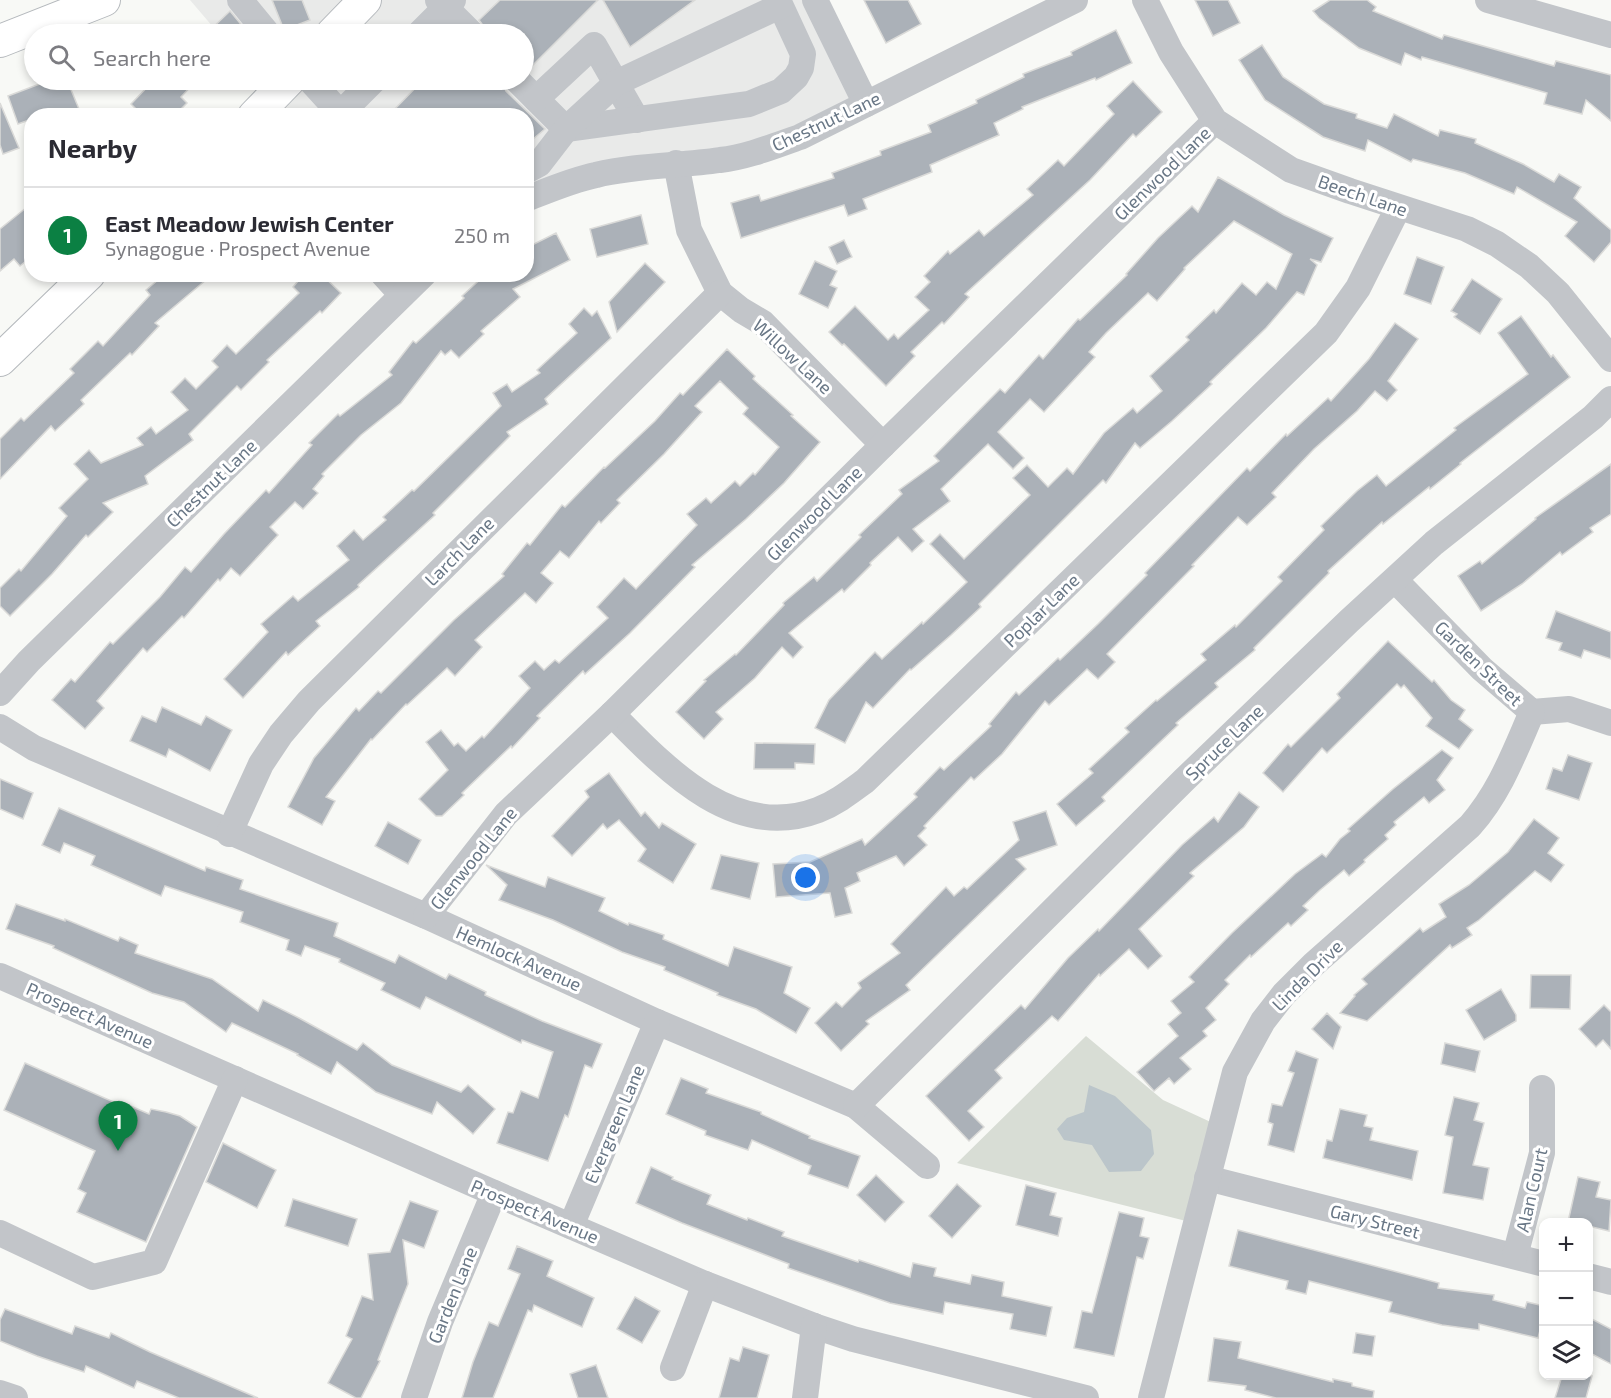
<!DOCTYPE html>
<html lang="en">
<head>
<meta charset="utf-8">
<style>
  body { margin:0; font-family:"Exo 2",sans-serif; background:#f2f2f3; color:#2b2b33 }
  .controls { position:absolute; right:18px; bottom:18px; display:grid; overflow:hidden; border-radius:12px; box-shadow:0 3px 9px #0003 }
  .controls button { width:54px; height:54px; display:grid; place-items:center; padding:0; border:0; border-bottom:2px solid #e1e1e2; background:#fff; color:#2b2b33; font:30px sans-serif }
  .you { position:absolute; left:806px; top:878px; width:21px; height:21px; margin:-15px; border:4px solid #fff; border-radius:50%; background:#1a73e8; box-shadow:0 0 0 9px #1a73e833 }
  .badge { display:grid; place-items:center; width:39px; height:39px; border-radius:50%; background:#0b8043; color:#fff; font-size:20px; font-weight:700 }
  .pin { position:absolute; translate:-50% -50px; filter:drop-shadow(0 2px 3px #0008) }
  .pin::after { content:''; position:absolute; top:32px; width:21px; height:18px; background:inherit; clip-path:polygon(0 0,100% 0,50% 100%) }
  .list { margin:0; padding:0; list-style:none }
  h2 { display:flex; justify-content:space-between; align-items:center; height:78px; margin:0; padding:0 24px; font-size:26px }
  h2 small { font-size:20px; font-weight:400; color:#7c7c81 }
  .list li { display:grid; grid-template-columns:39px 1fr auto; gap:18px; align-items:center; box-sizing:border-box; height:96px; padding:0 24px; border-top:2px solid #e1e1e2 }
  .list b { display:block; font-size:22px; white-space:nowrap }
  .list p { margin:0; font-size:20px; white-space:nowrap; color:#7c7c81 }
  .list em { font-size:20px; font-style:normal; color:#7c7c81 }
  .icon { flex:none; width:33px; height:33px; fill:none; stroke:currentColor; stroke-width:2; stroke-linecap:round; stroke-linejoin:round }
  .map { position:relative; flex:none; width:1611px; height:1398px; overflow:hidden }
  .search { position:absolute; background:#fff; box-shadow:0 3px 9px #0003; left:24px; top:24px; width:510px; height:66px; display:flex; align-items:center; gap:15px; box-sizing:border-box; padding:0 21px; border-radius:33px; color:#7c7c81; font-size:22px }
  .panel { position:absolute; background:#fff; box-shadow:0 3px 9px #0003; left:24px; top:108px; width:510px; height:174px; border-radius:24px }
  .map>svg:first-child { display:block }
</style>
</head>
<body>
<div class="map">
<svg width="1611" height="1398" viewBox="0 0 1611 1398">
  <rect width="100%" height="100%" fill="#f8f9f6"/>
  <path fill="#e9eae9" d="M190,0H815L866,104L800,137L527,199L526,116L254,115L271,98L256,80H524V34H219Z"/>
  <path fill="#d8ddd5" d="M1086,1036L1163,1100L1215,1124L1190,1222L957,1163Z"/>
  <path fill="#bbc5ca" d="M1089,1085L1115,1096L1151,1130L1154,1154L1141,1171L1109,1172L1092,1145L1064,1140L1057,1129L1067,1118L1084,1112Z"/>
  <g fill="#abb1b8" stroke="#dadad8" stroke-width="1.5">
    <path d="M272,0H302L310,20L284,30Z"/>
    <path d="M500,0H598L528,70L524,67V34H489L479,20Z"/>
    <path d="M603,0H695L630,47Z"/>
    <path d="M864,0H908L921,24L886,43Z"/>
    <path d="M1195,0H1228L1240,23L1213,36Z"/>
    <path d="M1330,0H1367L1376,7L1373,11L1442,39L1444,35L1554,66L1556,61L1611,75V121L1586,100L1582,114L1544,104L1547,93L1422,57L1421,60L1405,53L1401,65L1359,48L1319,18L1313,11Z"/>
    <path d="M230,11L249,34H206Z"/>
    <path d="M1116,30L1132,63L1096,80L1095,78L1022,107L1023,109L994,123L999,135L930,165L932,172L863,199L867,209L848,216L844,205L741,238L731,203L759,195L761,201L834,178L832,173L881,155L880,151L931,132L928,125L977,103L976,100L1024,77L1023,74L1072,55L1071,52Z"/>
    <path d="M1262,45L1283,77L1324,104L1357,114L1356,118L1387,128L1394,114L1438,136L1440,130L1476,139L1475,143L1523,164L1554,182L1559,174L1581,187L1574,198L1611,230V242L1594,262L1565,236L1577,222L1517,187L1514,194L1465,173L1413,159L1411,162L1368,140L1365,151L1323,137L1265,100L1239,60Z"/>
    <path d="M50,80H67L79,109L62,116H32V119L18,124L8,96Z"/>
    <path d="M154,80H197L181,97L187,103L174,116H143L131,104Z"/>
    <path d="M423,80H502L506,91L545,129L526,145V116H388Z"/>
    <path d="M1133,81L1162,112L1136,137L1133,134L1090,180L965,294L969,297L944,324L942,322L911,352L915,356L886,386L844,344L842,345L829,332L855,306L888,340L894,334L898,339L929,310L915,297L930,282L924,276L948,251L950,254L979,230L984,236L1033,195L1027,189L1058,160L1064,166L1114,114L1107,106Z"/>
    <path d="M0,103L19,148L3,154L0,145Z"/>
    <path d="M1218,177L1284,215L1333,238L1321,262L1310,259L1317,265L1304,295L1297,292L1266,328L1210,382L1212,384L1172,421L1140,448L1135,443L1106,483L1103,480L979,604L981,607L951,635L911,670L910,669L873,708L866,702L845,743L815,728L829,700L875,652L882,659L922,622L923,624L967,582L930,544L940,534L964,559L1030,495L1013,478L1027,465L1048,487L1067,468L1073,474L1104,433L1133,408L1137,413L1162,391L1150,376L1189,340L1186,337L1214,310L1216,313L1242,283L1256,295L1267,282L1276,289L1292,254L1234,221L1184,268L1185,269L1157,301L1148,293L1106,333L1089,352L1095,357L1044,412L1030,399L998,432L1024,458L1013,469L988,444L941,489L950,501L913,529L924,541L912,552L898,537L870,563L871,565L844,592L842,589L789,633L803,647L793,658L782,647L755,678L716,712L723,719L704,739L676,712L706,681L704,680L735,654L736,655L784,605L783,603L814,577L817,581L861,537L859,535L902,494L899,490L939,461L934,456L1000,389L1005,393L1039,355L1043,359L1078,319L1080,320L1127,275L1126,274L1158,238L1192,206L1198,212Z"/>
    <path d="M32,203V256L20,266L14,259L0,271V229Z"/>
    <path d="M641,215L648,244L597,257L590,229Z"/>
    <path d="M556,233L570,260L513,289L520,297L481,331L484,334L459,358L451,350L445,355L441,351L401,403L361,435L322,474L324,476L313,489L318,493L303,509L295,502L270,527L278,535L240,576L231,568L220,581L218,579L184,618L182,616L147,652L143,648L97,701L104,708L85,729L52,700L71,679L75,682L110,642L113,644L160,597L185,567L191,572L224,534L266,490L269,493L312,445L309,443L338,414L340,416L392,375L389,372L413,341L416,343L464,298L462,296L486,274H526V248Z"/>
    <path d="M844,240L852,257L837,264L829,247Z"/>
    <path d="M1417,257L1444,267L1431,304L1404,294Z"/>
    <path d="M815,261L837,271L830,285L837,288L828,308L799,294Z"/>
    <path d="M645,263L665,282L617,332L609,302Z"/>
    <path d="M165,274H213L155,323L159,326L132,355L130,353L81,400L84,404L55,431L51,426L0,479V439L21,418L24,421L74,373L70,369L98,341L103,346L150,295L146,290Z"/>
    <path d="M304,274H321L341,293L322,313L320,311L267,360L269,362L241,390L237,386L189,434L193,440L145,476L148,484L103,503L113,512L88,537L86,535L52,574L10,616L0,606V588L19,569L21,571L67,516L59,508L88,479L74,464L89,450L101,463L143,445L137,438L151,427L156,434L188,410L171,392L185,378L196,389L218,367L212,361L227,345L236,354L299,293L293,287Z"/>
    <path d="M1472,279L1502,299L1480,334L1454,317L1457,314L1451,311Z"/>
    <path d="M584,308L592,316L597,311L611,338L545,399L548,404L507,432L510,436L433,513L435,515L358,585L359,587L316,621L320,626L288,655L286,652L243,698L224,679L268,632L261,624L293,596L298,601L349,560L337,546L354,530L363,540L386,520L383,517L412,490L414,491L501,406L493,393L507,384L512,392L540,373L537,370L577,333L569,324Z"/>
    <path d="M1521,316L1551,357L1553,355L1570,377L1460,463L1461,464L1430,489L1429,487L1383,524L1382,522L1328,571L1329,573L1254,648L1255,650L1215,683L1218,687L1176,723L1178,725L1102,797L1105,801L1076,826L1057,804L1093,773L1089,769L1129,732L1125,728L1156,700L1157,701L1206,660L1201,654L1235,625L1236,627L1282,581L1278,577L1324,530L1321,526L1357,491L1377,475L1386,486L1456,430L1454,428L1528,374L1498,333Z"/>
    <path d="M1395,323L1418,339L1388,381L1397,390L1387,401L1375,391L1357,411L1314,449L1272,493L1276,497L1247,525L1238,517L1192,565L1194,566L1107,654L1115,662L1098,679L1087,669L1049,705L1045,701L1002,754L974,780L971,777L924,826L926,828L918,836L927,845L904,866L896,856L857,873L860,881L845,888L852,913L835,917L830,893L776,897L773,864L810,862L862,839L865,845L917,797L914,794L940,767L944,770L991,726L989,724L1016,692L1019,695L1058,658L1060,660L1098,624L1147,575L1145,573L1247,468L1250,471L1286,434L1287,436L1328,398L1331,401L1369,359Z"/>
    <path d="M727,349L755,376L753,379L793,415L791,416L820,442L784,483L746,519L692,565L695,567L630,633L585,674L583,671L537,716L540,718L512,748L511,746L462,793L464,795L442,816H436L419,799L448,770L426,742L441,730L454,746L458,743L466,751L482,736L484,738L530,688L519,676L535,661L544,670L555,660L559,663L608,618L597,607L624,578L636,589L697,525L687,514L706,498L711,503L735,481L740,486L753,473L755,475L779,447L743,414L748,408L720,381L695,406L702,412L664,454L617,500L620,503L601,523L599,521L569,558L560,551L541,573L553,583L536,603L525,593L475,640L482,647L455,676L447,668L407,705L406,704L372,740L371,739L326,797L335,801L322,825L288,807L314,758L356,708L359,711L378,691L381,693L454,620L504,576L502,574L527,543L530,545L562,505L565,507L604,467L605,468L655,421L680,393L683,395Z"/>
    <path d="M1611,464V514L1590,528L1593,532L1562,555L1560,552L1522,584L1481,611L1458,576L1480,561L1482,564L1536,519L1535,518Z"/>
    <path d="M1556,611L1611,632V659L1584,650L1581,658L1559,650L1562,643L1546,638Z"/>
    <path d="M1388,641L1432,682L1434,680L1451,700L1465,710L1459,719L1473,730L1459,749L1426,726L1432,718L1404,685L1401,688L1397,684L1327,753L1322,748L1283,792L1263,773L1288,744L1291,747L1340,698L1337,694Z"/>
    <path d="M162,707L201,725L206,716L232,730L210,771L169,749L166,757L130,741L142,716L156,722Z"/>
    <path d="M755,743L815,744L814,764L795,763V769H754Z"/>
    <path d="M1442,750L1453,758L1437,780L1445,790L1429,803L1424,797L1394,822L1396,825L1385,835L1388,839L1364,860L1365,862L1349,876L1344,870L1320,890L1303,906L1308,910L1291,926L1288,923L1251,957L1250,955L1225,980L1229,984L1206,1008L1216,1020L1203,1031L1207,1036L1180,1058L1191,1069L1174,1084L1169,1078L1154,1091L1137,1072L1178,1036L1168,1024L1181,1013L1171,1001L1194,982L1189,977L1232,933L1295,874L1322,854L1326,857L1340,839L1350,831L1348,829L1393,789Z"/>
    <path d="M1568,755L1592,763L1579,800L1546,789L1553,768L1562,771Z"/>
    <path d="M609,773L641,816L645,812L659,828L662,823L696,844L673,883L638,861L646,849L619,820L607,829L603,824L572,856L552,836L589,797L585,791Z"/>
    <path d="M0,779L33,793L23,819L0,809Z"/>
    <path d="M1239,792L1259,807L1244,827L1190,873L1194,876L1139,929L1162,956L1148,969L1129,949L1100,976L1099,974L1058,1021L1052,1016L995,1070L1002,1078L968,1111L984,1127L969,1141L926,1096L1021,1005L1025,1009L1068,958L1098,929L1099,931L1182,845L1214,817L1218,822Z"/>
    <path d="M59,808L205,871L206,867L243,880L240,889L338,923L334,936L395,963L399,955L446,979L449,974L486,992L485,995L542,1021L602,1044L592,1068L585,1065L568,1117L565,1115L548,1161L497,1143L508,1112L513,1113L521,1091L538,1098L553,1052L522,1040L521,1043L426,997L420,1009L381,990L385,983L339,962L340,959L305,946L301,956L286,950L289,940L240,922L243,912L165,886L161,896L91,865L95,856L64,843L60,853L42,845Z"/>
    <path d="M1046,811L1057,845L1016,859L1026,869L906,985L910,990L866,1021L869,1024L841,1051L815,1023L836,1002L842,1007L861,988L858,983L900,953L891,944L946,887L954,896L964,887L967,889L1019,840L1013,822Z"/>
    <path d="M1534,819L1559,838L1548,853L1564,865L1551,882L1535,871L1479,920L1467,928L1472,935L1452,948L1450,945L1367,1021L1340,1013L1355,996L1354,995L1367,984L1362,979L1420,928L1423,932L1446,917L1439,904L1469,885L1508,852Z"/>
    <path d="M388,822L421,840L408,864L375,846Z"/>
    <path d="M721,855L759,863L750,899L711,889Z"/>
    <path d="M486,865L545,887L548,877L605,898L599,911L628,925L629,923L664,935L663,939L728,966L734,947L792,967L784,993L810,1008L796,1033L756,1009L717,995L718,993L664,970L665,967L622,952L553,920L499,900L507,885Z"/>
    <path d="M16,904L65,921V919L118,941L120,937L138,945L135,953L212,979L258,1011L263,1000L299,1018L357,1050L363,1043L392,1065L461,1092L468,1085L495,1109L473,1134L437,1102L432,1114L376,1092L337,1062L331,1074L297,1055L298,1054L232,1023L226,1032L184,1002L152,993L53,948L54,946L6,929Z"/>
    <path d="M1531,975H1571L1570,1009L1530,1008Z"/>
    <path d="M1501,989L1516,1015V1021L1484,1040L1466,1010Z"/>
    <path d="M1604,1005L1611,1012V1049L1603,1040L1596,1047L1579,1029Z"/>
    <path d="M1327,1013L1341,1027L1333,1049L1312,1029Z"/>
    <path d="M1445,1043L1480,1051L1475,1072L1441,1064Z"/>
    <path d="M1296,1051L1318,1059L1294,1152L1268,1145L1273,1124L1268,1122L1272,1104L1282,1106L1294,1073L1288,1071Z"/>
    <path d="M25,1063L118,1104L119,1101L149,1114L151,1109L166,1112L180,1116L197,1127L146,1242L77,1212L86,1193L78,1189L95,1151L4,1110Z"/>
    <path d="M681,1078L708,1089L706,1093L761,1112V1114L810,1136L809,1138L860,1156L848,1188L808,1174L811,1166L752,1140L748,1150L705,1135L706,1131L666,1114Z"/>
    <path d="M1454,1097L1479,1103L1474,1120L1484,1123L1473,1165L1489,1168L1483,1200L1443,1193L1453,1137L1445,1135Z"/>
    <path d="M1340,1109L1367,1115L1364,1126L1373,1128L1370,1140L1418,1151L1412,1180L1323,1158L1327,1140L1332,1141Z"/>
    <path d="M223,1143L276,1170L257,1208L206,1182Z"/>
    <path d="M651,1167L673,1177L672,1179L711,1195L707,1204L747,1220L748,1218L784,1232L782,1236L858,1262L859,1260L910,1277L913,1263L936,1268L934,1276L970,1284L972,1275L1004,1282L1002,1296L1052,1307L1046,1336L1010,1329L1013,1314L945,1302L943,1314L890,1303L788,1268L789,1264L682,1223L636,1203Z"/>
    <path d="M876,1175L904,1202L885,1222L857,1195Z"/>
    <path d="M1578,1177L1600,1182L1596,1197L1611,1200L1609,1231L1588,1226V1222H1568Z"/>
    <path d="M957,1184L981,1206L952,1238L929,1216Z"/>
    <path d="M1026,1185L1056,1193L1050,1215L1062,1218L1058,1236L1016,1225Z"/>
    <path d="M293,1199L357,1219L348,1246L285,1226Z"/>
    <path d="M410,1201L438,1211L424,1248L403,1240L408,1284L378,1360L380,1361L361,1398H356L328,1383L352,1339L346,1336L362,1296L373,1300L368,1254L390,1252Z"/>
    <path d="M1119,1212L1144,1218L1140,1236L1149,1238L1143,1259L1137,1257L1114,1356L1074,1348L1082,1311L1092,1313Z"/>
    <path d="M1238,1230L1439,1283L1438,1288L1494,1295L1493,1300L1525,1308L1527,1302L1544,1306V1315L1538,1338L1479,1324V1330L1442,1325L1389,1312L1392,1302L1309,1281L1306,1294L1286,1289L1288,1281L1229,1266Z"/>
    <path d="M517,1246L553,1261L547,1276L594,1298L582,1327L534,1305L532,1312L528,1310L493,1398H462L473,1362L489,1322L498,1326L520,1274L508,1269Z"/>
    <path d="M635,1297L660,1311L642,1343L617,1329Z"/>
    <path d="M5,1309L72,1334L75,1326L109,1338L111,1333L150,1352L258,1398H179L137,1381L134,1388L86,1366L84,1372L37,1356L0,1341V1320Z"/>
    <path d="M1588,1317L1611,1329V1364L1588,1352Z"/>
    <path d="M1356,1333L1375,1336L1372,1356L1353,1353Z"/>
    <path d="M1214,1338L1241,1342L1238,1358L1333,1382V1379L1352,1383V1386L1374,1391L1373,1398H1276L1245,1390L1246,1386L1208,1381Z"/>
    <path d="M743,1347L769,1355L757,1398H719L730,1358L739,1361Z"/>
    <path d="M596,1365L608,1398H578L570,1374Z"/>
    <path d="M1562,1376H1592L1586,1398H1555Z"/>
  </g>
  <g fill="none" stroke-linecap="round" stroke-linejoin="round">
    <g stroke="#b5b9bd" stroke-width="34">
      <g id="major">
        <path d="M332,34L365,0"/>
        <path d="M0,41L104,0"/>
        <path d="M254,116L289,80"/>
        <path d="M0,360L89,274"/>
      </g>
    </g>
    <g stroke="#c2c5c9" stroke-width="26">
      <path d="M240,0L268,34"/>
      <path d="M438,0L472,34"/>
      <path d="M815,0L866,104"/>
      <path d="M1145,0L1171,52L1215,121L1291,170L1350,191L1467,229L1497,244L1529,266L1558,293L1611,359"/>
      <path d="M1488,0L1611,35"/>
      <path d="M419,34L453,0"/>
      <path d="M310,80L340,113"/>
      <path d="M517,80L566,129"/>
      <path d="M536,99L594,45L637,120"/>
      <path d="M338,116L374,80"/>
      <path d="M566,129L749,104L781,91L796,77L801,68L803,54L778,0"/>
      <path d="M676,163L689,230L720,293L741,310L763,323L883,445"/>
      <path d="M526,171L539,164L566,129L616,83L780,6"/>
      <path d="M526,199C549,190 572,180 596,175C637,165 679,166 720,160C747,157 774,146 800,137L1075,0"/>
      <path d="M383,274L402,295"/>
      <path d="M1395,580L1482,669L1532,712L1569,709L1611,723"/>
      <path d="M0,693L29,661L424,274"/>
      <path d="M612,714C665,768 734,842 818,810C836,803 850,792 865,781L1326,333L1358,288L1398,208"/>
      <path d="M0,727L34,748L426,916L657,1022L856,1106L927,1166"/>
      <path d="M229,834L261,764L281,734L309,701L720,293"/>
      <path d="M426,916L506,814L612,714L883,445L1215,121"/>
      <path d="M0,976L494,1193L705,1284L814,1326L853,1339L1086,1398"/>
      <path d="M856,1106L1184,780L1349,621L1434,543L1593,417L1611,399"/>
      <path d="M1207,1178L1544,1264"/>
      <path d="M571,1226L657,1022"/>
      <path d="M0,1233L93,1277L154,1262L235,1079"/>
      <path d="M1515,1256L1542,1153V1088"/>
      <path d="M1588,1276L1611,1282"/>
      <path d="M673,1368L705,1284"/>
      <path d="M0,1393L15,1398"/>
      <path d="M414,1398L440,1322L494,1193"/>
      <path d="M805,1398L814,1326"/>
      <path d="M1151,1398L1235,1072L1263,1021L1284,994L1314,964L1470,826C1500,792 1514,753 1532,712"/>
    </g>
    <use href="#major" stroke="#fff" stroke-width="32"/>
  </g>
  <g text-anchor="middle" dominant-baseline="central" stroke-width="6" stroke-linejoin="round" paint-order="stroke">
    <g font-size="18" fill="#697786" stroke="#fff">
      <text transform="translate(826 121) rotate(-25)">Chestnut Lane</text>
      <text transform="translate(1162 173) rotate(-44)">Glenwood Lane</text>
      <text transform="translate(1363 195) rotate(19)">Beech Lane</text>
      <text transform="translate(793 356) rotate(43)">Willow Lane</text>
      <text transform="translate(211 483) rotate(-44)">Chestnut Lane</text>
      <text transform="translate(814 513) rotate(-45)">Glenwood Lane</text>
      <text transform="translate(459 551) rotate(-45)">Larch Lane</text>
      <text transform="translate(1041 610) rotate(-44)">Poplar Lane</text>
      <text transform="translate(1479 663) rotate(44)">Garden Street</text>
      <text transform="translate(1224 742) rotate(-44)">Spruce Lane</text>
      <text transform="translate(473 858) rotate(-51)">Glenwood Lane</text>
      <text transform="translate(519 958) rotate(24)">Hemlock Avenue</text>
      <text transform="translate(1307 975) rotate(-45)">Linda Drive</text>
      <text transform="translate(90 1015) rotate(24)">Prospect Avenue</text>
      <text transform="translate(614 1124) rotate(-67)">Evergreen Lane</text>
      <text transform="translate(1531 1190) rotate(-77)">Alan Court</text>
      <text transform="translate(535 1211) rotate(23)">Prospect Avenue</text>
      <text transform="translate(1375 1221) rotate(14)">Gary Street</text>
      <text transform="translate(452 1295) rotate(-68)">Garden Lane</text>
    </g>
  </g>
</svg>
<div class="controls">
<button>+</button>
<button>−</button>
<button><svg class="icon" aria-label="layers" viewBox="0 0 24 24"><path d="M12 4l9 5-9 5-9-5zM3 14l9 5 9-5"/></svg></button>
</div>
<div class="you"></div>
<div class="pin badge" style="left:118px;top:1151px">1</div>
<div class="search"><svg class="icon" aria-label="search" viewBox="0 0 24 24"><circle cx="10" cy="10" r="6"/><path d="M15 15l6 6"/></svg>Search here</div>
<section class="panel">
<h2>Nearby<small></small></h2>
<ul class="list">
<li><span class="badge">1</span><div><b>East Meadow Jewish Center</b><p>Synagogue · Prospect Avenue</p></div><em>250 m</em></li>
</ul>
</section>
</div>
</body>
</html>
